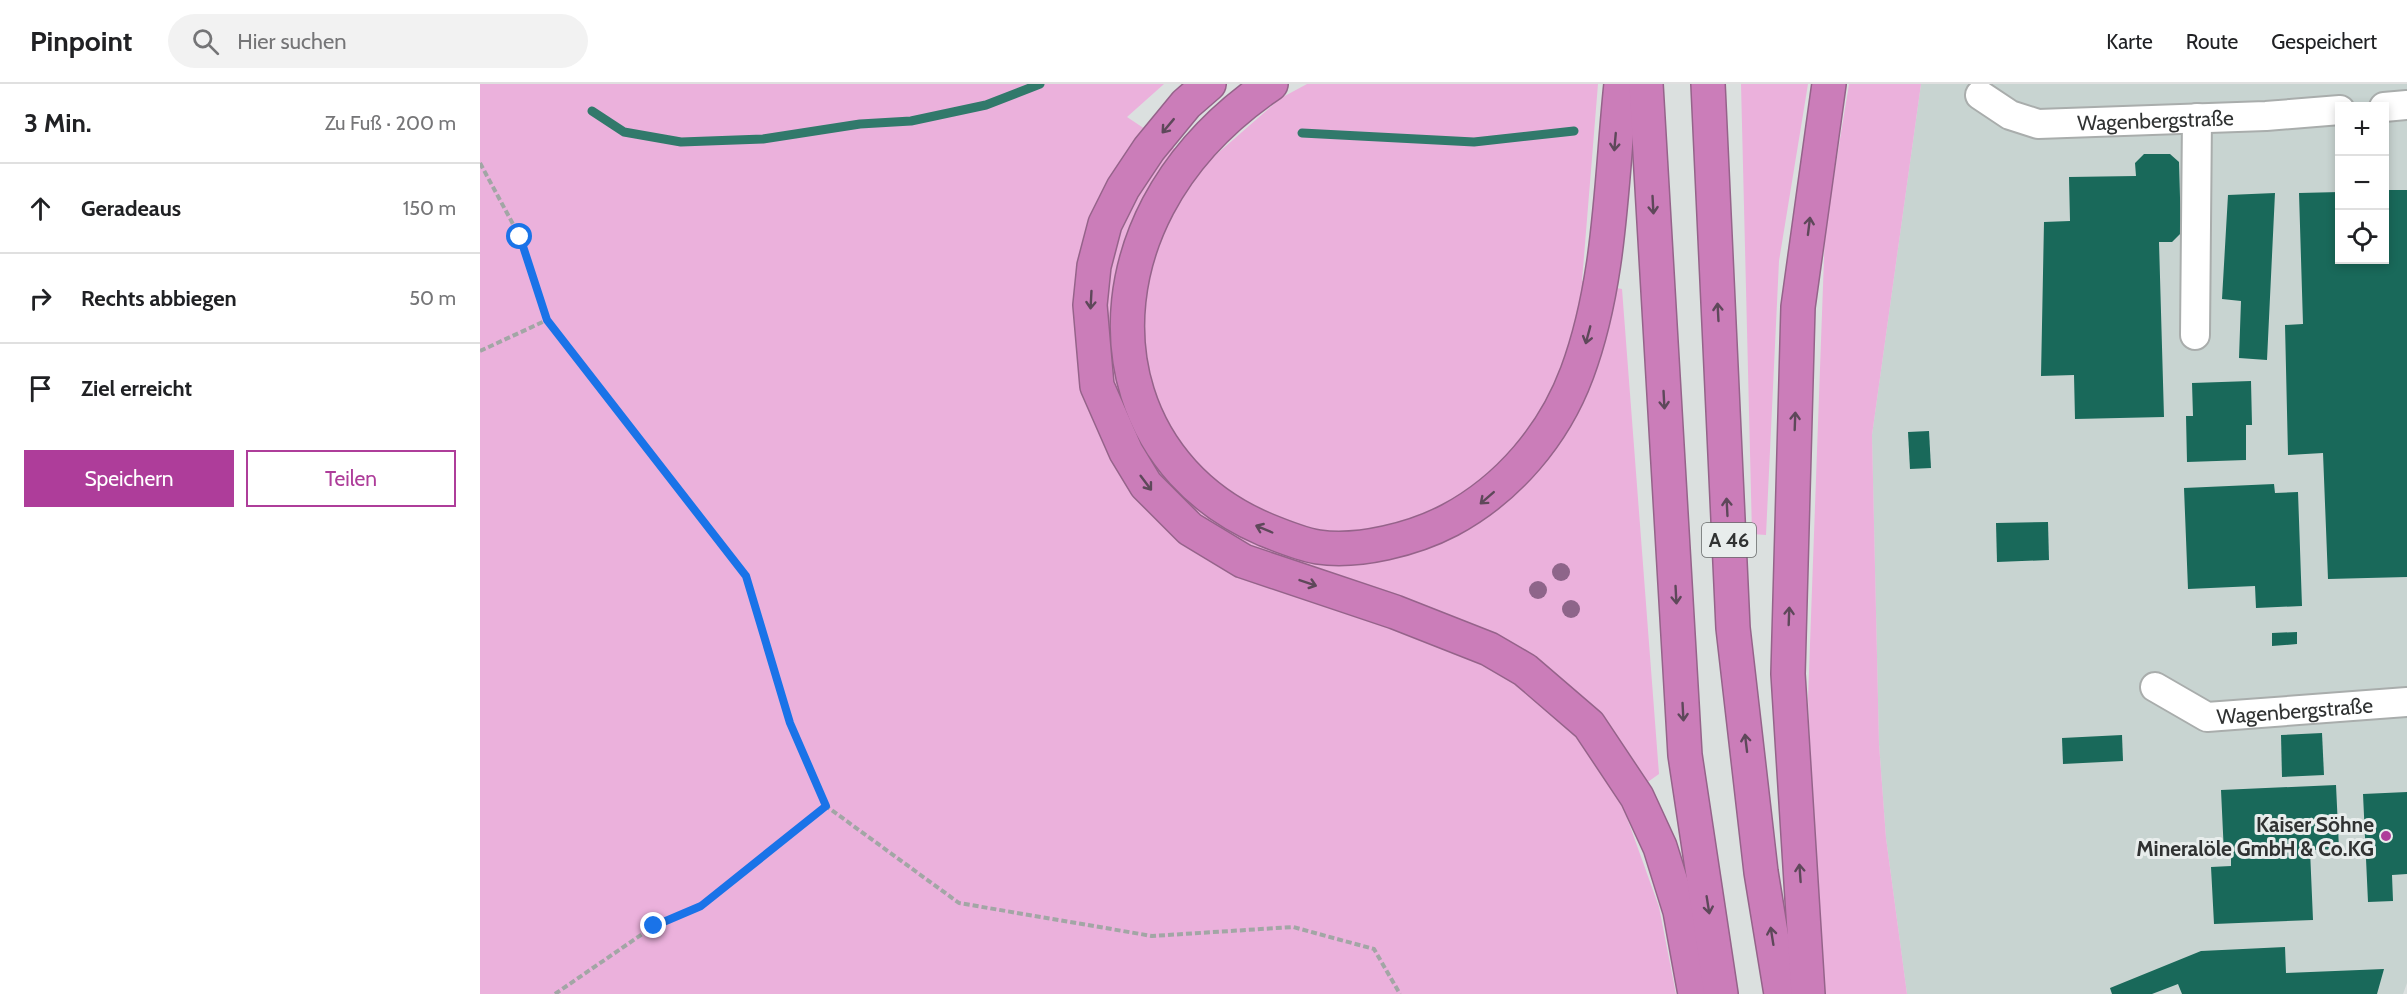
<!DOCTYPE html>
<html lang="de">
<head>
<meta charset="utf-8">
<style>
  body { margin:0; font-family:Cabin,sans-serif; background:#f2f2f2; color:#202124 }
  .controls { position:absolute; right:18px; top:18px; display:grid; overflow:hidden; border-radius:0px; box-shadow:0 3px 9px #0003 }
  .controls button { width:54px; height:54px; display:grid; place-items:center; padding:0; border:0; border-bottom:2px solid #e0e0e0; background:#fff; color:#202124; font:30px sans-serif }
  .stop { position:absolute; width:18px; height:18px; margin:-14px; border:4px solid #1a73e8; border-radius:50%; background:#fff }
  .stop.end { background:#1a73e8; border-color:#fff; box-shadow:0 2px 6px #0008 }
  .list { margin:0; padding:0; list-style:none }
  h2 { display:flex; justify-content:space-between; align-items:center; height:78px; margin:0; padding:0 24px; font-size:26px }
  h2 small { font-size:20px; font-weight:400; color:#757577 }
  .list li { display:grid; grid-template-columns:39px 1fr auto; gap:18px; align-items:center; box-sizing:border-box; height:90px; padding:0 24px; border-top:2px solid #e0e0e0 }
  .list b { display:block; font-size:22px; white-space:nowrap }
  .list em { font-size:20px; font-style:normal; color:#757577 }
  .actions { display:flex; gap:12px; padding:18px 24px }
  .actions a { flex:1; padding:14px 0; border:2px solid #ae3d9a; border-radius:0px; text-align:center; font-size:21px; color:#ae3d9a }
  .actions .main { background:#ae3d9a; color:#fff }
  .icon { flex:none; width:33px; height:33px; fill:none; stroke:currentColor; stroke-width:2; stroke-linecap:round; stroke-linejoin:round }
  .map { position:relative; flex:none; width:1927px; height:910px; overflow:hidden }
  header { display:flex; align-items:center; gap:36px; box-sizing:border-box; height:84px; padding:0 30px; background:#fff; border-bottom:2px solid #e0e0e0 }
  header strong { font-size:28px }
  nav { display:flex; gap:33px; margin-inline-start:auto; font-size:21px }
  .search { width:420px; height:54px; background:#f2f2f2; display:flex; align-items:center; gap:15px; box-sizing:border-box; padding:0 21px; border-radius:33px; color:#757577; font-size:22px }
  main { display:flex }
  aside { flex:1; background:#fff }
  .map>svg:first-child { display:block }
</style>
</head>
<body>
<header>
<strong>Pinpoint</strong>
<div class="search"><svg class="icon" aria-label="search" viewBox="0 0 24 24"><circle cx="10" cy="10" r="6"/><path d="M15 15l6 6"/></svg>Hier suchen</div>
<nav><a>Karte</a><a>Route</a><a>Gespeichert</a></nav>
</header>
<main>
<aside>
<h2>3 Min.<small>Zu Fuß · 200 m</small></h2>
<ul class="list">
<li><svg class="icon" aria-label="ahead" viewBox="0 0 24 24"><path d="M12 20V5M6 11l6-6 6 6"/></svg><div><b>Geradeaus</b></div><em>150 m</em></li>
<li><svg class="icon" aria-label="right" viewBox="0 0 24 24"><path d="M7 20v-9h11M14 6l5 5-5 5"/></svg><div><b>Rechts abbiegen</b></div><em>50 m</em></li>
<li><svg class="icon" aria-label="arrive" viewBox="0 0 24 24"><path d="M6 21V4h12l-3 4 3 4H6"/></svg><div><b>Ziel erreicht</b></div></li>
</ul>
<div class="actions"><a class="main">Speichern</a><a>Teilen</a></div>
</aside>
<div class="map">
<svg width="1927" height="910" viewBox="0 0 1927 910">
  <rect width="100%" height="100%" fill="#dbe0df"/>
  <path fill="#c8d4d1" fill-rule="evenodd" d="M1441,0H1927V899L1923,910H1427L1406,754L1399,660L1392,351ZM1860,22H1904V176H1860Z"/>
  <g fill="#ebb1dc">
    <path d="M0,0H684L647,33L722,83L801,14L827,0H1118L1102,197L1142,205L1179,690L1141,717L1179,823L1196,910H0Z"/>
    <path d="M1261,0H1328L1299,177L1286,451L1272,450Z"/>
    <path d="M1369,0H1441L1392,351L1399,660L1406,754L1427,910H1341L1328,615L1345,147Z"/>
  </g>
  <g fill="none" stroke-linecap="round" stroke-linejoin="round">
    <g stroke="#31796b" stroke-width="9">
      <path d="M112,27L144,48L201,58L283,55L380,40L431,37L506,21L560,0"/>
      <path d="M822,49L994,58L1094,47"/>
    </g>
  </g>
  <g fill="#19695a">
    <path d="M1664,70H1690L1699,78L1701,149L1692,158H1679L1684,333L1595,335L1594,291L1561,292L1564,138L1590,137L1589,93L1656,92L1655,79Z"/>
    <path d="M1904,106H1927V493L1848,495L1843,369L1808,371L1805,241L1823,240L1819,109L1860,108V176H1904Z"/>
    <path d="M1795,109L1787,276L1759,274L1761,217L1742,215L1748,111Z"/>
    <path d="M1771,297L1772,341H1766V376L1707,378L1706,332H1713L1712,299Z"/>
    <path d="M1449,347L1451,384L1430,385L1428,348Z"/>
    <path d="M1794,400L1795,409L1818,408L1822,522L1776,524L1775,502L1708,505L1704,404Z"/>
    <path d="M1568,438L1569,476L1517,478L1516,439Z"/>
    <path d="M1817,548V560L1792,562V549Z"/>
    <path d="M1842,649L1844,691L1802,693L1801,651Z"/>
    <path d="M1642,651L1643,677L1583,680L1582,654Z"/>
    <path d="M1856,701L1859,765L1830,766L1833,836L1734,840L1731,783L1751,782V770H1744L1741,706Z"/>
    <path d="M1927,708V790L1912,791L1913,817L1888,818L1883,710Z"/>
    <path d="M1805,863L1806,889L1904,885L1897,910H1702L1698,900L1672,910H1632L1630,904L1721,867Z"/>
  </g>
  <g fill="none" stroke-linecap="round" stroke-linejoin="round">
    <g stroke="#a9adac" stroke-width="32">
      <g id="minor">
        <path id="s1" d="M1500,11L1530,31L1558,40L1786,32L1860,26"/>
        <path d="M1904,23L1927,21"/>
        <path d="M1715,251L1717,34"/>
        <path id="s2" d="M1675,603L1727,633L1927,618"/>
      </g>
    </g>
    <g stroke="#95638a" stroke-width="36">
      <g id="highway">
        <path d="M729,0L706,20L669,65L643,104L625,140L614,182L610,221L617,302L646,368L666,401L710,445L763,477L915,528L1009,565L1045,586L1109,641L1157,713L1180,763L1200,827L1215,910"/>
        <path d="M791,0C744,32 705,71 678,122C613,246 653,389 784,445C801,452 820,460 838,463C879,469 934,455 970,436C1028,405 1074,351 1097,289C1131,198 1131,95 1141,0"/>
        <path d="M1166,0L1205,671L1241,910"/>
        <path d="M1228,0L1253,544L1281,788L1301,910"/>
        <path d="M1328,910L1308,590L1318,223L1349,0"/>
      </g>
    </g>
    <g stroke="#a2a6a5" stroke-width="4" stroke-dasharray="6 3" stroke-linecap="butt">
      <path d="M0,79L40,153L67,236L266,492L310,639L346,722L479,819L672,852L813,843L894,865L920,910"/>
      <path d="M0,267L67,236"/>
      <path d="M75,910L174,842L221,822L346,722"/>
    </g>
    <use href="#minor" stroke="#fff" stroke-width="28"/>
    <use href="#highway" stroke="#cb7db9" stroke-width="33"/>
  </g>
  <g fill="#8e658a">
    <circle cx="1081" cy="488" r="9"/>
    <circle cx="1058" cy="506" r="9"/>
    <circle cx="1091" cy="525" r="9"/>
  </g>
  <defs><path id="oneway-shaft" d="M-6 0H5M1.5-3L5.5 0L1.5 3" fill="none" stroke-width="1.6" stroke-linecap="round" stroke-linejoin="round" transform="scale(1.5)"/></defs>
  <g stroke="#5e485a">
    <use href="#oneway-shaft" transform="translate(688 42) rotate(130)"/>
    <use href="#oneway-shaft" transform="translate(1135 58) rotate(95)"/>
    <use href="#oneway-shaft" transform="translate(1173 121) rotate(87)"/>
    <use href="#oneway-shaft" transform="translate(1329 142) rotate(-83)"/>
    <use href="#oneway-shaft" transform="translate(611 216) rotate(93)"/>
    <use href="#oneway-shaft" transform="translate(1238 228) rotate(-93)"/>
    <use href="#oneway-shaft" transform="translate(1108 251) rotate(105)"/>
    <use href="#oneway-shaft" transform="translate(1184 316) rotate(87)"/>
    <use href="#oneway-shaft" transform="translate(1315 337) rotate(-88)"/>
    <use href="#oneway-shaft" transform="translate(666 399) rotate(53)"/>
    <use href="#oneway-shaft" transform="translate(1007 414) rotate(139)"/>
    <use href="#oneway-shaft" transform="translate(1247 423) rotate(-93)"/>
    <use href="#oneway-shaft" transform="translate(784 445) rotate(-157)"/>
    <use href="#oneway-shaft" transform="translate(828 499) rotate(19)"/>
    <use href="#oneway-shaft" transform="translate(1196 511) rotate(87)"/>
    <use href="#oneway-shaft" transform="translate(1309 532) rotate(-88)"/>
    <use href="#oneway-shaft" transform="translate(1203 628) rotate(87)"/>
    <use href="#oneway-shaft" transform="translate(1266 659) rotate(-97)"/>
    <use href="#oneway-shaft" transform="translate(1320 789) rotate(-94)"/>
    <use href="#oneway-shaft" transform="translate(1228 821) rotate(81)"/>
    <use href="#oneway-shaft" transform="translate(1292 852) rotate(-99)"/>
  </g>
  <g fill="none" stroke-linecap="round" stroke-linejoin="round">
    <path stroke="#1a73e8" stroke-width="8" d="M40,153L67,236L266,492L310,639L346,722L221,822L174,842"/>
  </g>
  <circle fill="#ae3d9a" stroke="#e8edec" stroke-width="2" cx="1906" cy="752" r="6"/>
  <g text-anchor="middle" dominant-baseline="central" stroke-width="6" stroke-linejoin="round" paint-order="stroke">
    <rect fill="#e8edec" stroke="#676a6a" stroke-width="1.5" x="1222" y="439" width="54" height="34" rx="4.5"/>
    <g font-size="20" font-weight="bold" fill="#303232">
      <text x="1249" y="456">A 46</text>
    </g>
    <g font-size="21" fill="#303232" stroke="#e8edec">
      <text stroke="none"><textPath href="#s1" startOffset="183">Wagenbergstraße</textPath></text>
      <text stroke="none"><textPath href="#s2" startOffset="148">Wagenbergstraße</textPath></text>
    </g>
    <g font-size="21" font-weight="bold" fill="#303232" stroke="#e8edec" text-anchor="end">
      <text x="1894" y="740">Kaiser Söhne<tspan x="1894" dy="24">Mineralöle GmbH &amp; Co.KG</tspan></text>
    </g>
  </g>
</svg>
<div class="controls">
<button>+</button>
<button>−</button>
<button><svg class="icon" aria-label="locate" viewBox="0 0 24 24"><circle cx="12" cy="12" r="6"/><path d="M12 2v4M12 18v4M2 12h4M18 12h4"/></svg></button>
</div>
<div class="stop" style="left:40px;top:153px"></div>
<div class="stop end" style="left:174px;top:842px"></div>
</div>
</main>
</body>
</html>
